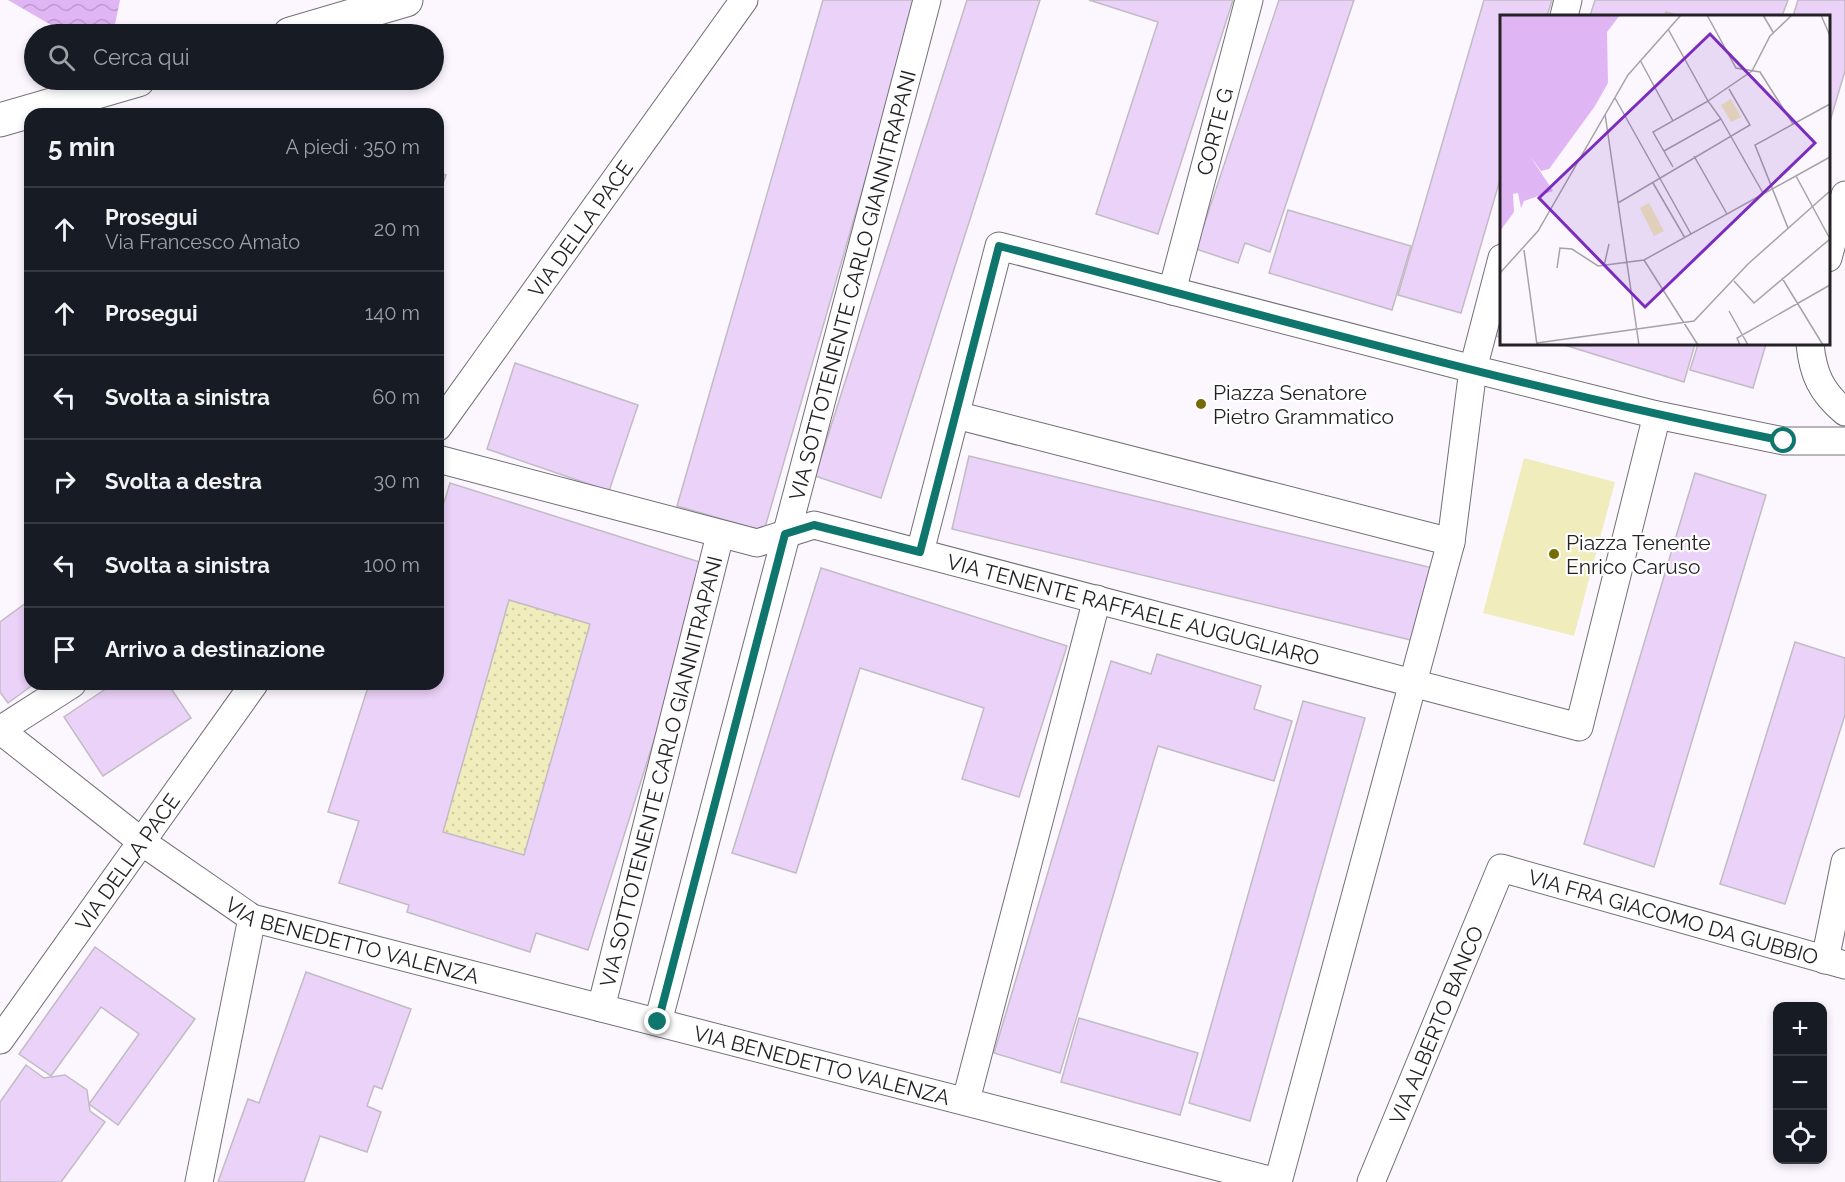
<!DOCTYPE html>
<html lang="it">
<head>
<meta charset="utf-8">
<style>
  body { margin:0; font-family:Raleway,sans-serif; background:#242831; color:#f1f3f6 }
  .controls { position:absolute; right:18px; bottom:18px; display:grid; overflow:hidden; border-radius:12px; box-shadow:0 3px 9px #0003 }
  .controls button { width:54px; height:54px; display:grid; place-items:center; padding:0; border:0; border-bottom:2px solid #363941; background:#171b24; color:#f1f3f6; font:30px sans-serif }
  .stop { position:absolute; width:18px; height:18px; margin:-14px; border:4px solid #0f766e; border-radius:50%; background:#fff }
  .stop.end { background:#0f766e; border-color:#fff; box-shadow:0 2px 6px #0008 }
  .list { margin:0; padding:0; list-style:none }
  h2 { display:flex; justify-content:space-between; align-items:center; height:78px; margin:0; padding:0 24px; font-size:26px }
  h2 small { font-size:20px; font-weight:400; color:#9ea1a6 }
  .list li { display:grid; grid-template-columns:39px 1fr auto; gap:18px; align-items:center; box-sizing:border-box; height:84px; padding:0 24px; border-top:2px solid #363941 }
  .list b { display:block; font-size:22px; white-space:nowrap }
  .list p { margin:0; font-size:20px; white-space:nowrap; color:#9ea1a6 }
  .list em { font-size:20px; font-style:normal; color:#9ea1a6 }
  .icon { flex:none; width:33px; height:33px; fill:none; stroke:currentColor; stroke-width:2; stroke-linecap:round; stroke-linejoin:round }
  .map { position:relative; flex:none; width:1845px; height:1182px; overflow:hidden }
  .search { position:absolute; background:#171b24; box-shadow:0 3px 9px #0003; left:24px; top:24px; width:420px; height:66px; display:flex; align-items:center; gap:15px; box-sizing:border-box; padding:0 21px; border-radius:33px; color:#9ea1a6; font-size:22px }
  .panel { position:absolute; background:#171b24; box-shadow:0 3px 9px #0003; left:24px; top:108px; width:420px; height:582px; border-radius:18px }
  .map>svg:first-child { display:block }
</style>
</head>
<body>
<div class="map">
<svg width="1845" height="1182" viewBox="0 0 1845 1182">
  <defs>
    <pattern id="grass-dots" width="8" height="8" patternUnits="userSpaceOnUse" patternTransform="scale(1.5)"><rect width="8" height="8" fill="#f1ecbb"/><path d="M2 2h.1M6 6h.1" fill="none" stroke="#cecaa1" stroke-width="1.8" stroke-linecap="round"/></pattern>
    <pattern id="water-waves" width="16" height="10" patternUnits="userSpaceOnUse" patternTransform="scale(1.5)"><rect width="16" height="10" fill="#dfb5f4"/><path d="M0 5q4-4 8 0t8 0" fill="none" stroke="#bf9bd1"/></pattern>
  </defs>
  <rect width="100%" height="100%" fill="#fcf7fe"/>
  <path fill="url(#grass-dots)" d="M509,600L590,624L524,855L443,832Z"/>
  <path fill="#f1ecbb" d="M1524,458L1615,482L1574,636L1483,613Z"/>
  <path fill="url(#water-waves)" d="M8,0H120L113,34L65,33Z"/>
  <g fill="#ebd2f8" stroke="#c1bcc4" stroke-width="1.5" fill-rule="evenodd">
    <path d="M823,0H917L764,531L677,506Z"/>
    <path d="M967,0H1040L881,498L815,476Z"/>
    <path d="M1089,0H1233L1158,234L1096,214L1158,22Z"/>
    <path d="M1279,0H1354L1270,252L1245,243L1238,263L1196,249Z"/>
    <path d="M1484,0H1552L1547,16H1502V173L1461,313L1398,295Z"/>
    <path d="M1595,0H1788L1782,16H1679L1666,12L1665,16H1590Z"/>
    <path d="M1798,0H1845V71L1828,128V16H1793Z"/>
    <path d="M438,172L446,175L438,197Z"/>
    <path d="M1288,210L1411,246L1392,310L1269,273Z"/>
    <path d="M1502,284V338L1485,332Z"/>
    <path d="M1561,344H1695L1684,382Z"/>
    <path d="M1698,344H1766L1753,388L1690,370Z"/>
    <path d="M515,363L638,405L609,491L487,449Z"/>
    <path d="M969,456L1437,569L1419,642L952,529Z"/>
    <path d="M1695,473L1766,495L1654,867L1584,844Z"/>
    <path d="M450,483L709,565L588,950L536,933L530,952L407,912L409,905L339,883L359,821L328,812L369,684H438V522ZM509,600L590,624L524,855L443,832Z"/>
    <path d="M821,568L1067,646L1019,797L962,779L984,708L860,668L796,873L732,853Z"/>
    <path d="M30,600V684H34L8,703L0,692V622Z"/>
    <path d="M1795,642L1845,658V715L1785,904L1720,884Z"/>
    <path d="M1157,654L1261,686L1254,709L1292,721L1274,781L1158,746L1060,1073L994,1053L1111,661L1151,674Z"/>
    <path d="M113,684H168L191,718L103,776L64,717Z"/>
    <path d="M1303,701L1365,718L1250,1121L1189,1103Z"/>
    <path d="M95,947L195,1019L118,1125L89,1104L139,1034L101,1007L51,1076L19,1054Z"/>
    <path d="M306,972L411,1009L382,1089L374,1086L367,1106L381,1112L367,1152L320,1136L304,1182H218L248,1099L259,1103Z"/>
    <path d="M1079,1018L1198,1053L1180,1115L1061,1082Z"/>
    <path d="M26,1065L44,1078L65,1075L87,1090L90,1111L105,1122L61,1182H0V1102Z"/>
  </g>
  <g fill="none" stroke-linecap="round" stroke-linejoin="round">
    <g stroke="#746f77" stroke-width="29">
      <g id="street">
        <path d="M1564,16L1568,0"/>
        <path d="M1502,258L1473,369L1657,415L1784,441H1845"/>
        <path d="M1828,258L1845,195"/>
        <path id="s1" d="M1172,291L1249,0"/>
        <path d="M1810,344C1813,374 1821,392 1845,412"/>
        <path id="s2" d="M438,427L744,0"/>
        <path id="s3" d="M438,459L757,543L814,525L1579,727L1657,415"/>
        <path d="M920,552L999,246L1473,369L1451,542L956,415"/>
        <path id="s4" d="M0,730L142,842L252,918L1277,1182"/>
        <path d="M0,730L72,684"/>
        <path d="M1825,960L1845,862"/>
        <path id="s5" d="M601,1008L720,535"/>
        <path id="s6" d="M658,1022L927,0"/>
        <path id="s7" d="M0,1040L254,684"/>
        <path d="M966,1100L1097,599"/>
        <path d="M199,1182L252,918"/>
        <path d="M1278,1182L1451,542"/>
        <path id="s8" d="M1371,1182L1501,868L1845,965"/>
      </g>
    </g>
    <g stroke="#746f77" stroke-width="35">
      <g id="secondary">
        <path d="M290,34L406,0"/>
        <path d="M0,120L138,80"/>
      </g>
    </g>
    <use href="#street" stroke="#fff" stroke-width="27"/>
    <use href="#secondary" stroke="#fff" stroke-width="33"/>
  </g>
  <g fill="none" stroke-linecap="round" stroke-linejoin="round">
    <path stroke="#0f766e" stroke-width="8" d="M658,1022L785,534L814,525L920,552L999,246C1260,314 1520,388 1784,441"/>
  </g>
  <g fill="#766b04" stroke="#fff" stroke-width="2">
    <circle cx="1201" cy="404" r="6"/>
    <circle cx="1554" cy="554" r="6"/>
  </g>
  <g text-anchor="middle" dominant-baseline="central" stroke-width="4.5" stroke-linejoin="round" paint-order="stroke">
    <g font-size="21" fill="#242225" stroke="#fff">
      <text stroke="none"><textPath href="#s1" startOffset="165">CORTE G</textPath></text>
      <text stroke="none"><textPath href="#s2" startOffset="244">VIA DELLA PACE</textPath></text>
      <text stroke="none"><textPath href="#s6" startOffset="762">VIA SOTTOTENENTE CARLO GIANNITRAPANI</textPath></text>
      <text stroke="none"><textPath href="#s3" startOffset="720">VIA TENENTE RAFFAELE AUGUGLIARO</textPath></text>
      <text stroke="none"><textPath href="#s5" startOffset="244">VIA SOTTOTENENTE CARLO GIANNITRAPANI</textPath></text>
      <text stroke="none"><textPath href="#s7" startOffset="219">VIA DELLA PACE</textPath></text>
      <text stroke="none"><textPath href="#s8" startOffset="519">VIA FRA GIACOMO DA GUBBIO</textPath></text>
      <text stroke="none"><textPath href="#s4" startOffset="417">VIA BENEDETTO VALENZA</textPath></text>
      <text stroke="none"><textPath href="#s8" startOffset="170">VIA ALBERTO BANCO</textPath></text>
      <text stroke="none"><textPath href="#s4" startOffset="903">VIA BENEDETTO VALENZA</textPath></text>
    </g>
    <g font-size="21" fill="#242225" stroke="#fff" text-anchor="start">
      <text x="1213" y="392">Piazza Senatore<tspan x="1213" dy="24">Pietro Grammatico</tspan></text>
      <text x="1566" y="542">Piazza Tenente<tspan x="1566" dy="24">Enrico Caruso</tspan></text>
    </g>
  </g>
  <g transform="translate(1500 15)">
    <rect width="330" height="330" fill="#fcf7fe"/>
    <path d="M149,188L164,216L154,221L140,193Z" fill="#f1ecbb"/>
    <path d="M231,84L241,102L231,107L221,90Z" fill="#f1ecbb"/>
    <path d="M0,0H120L107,17L108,68L95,91L49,154L41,156L30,141L53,176L24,186L21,193L18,178L13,179L14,197L0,216Z" fill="#dfb5f4"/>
    <path fill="none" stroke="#a6a2a7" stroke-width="1.5" d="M207,0L236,53L260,57L293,109M263,0L273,17M321,0L330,21M168,14L208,86L252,56L270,21L292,0M140,45L173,106M115,83L191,219M105,99L139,330M221,104L263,178M164,136L221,104L208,86L153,117L173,152M194,141L227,199M296,161L330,224M153,168L185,223M118,188L250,110L229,74M288,213L255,130L330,89M24,235L37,330M144,245L198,330M104,251L109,229M57,253L60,233L72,234L98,251L144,245L330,142M0,258L38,216L128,60L181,0M282,263L323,330M234,266L254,288L330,224M229,296L248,330M37,328L194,306L248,249L330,176M240,330L237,323L330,270"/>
    <path fill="#7b2cbf" fill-opacity="0.15" stroke="#7b2cbf" stroke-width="3" d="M210,19L315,128L145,292L39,183Z"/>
    <rect width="330" height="330" fill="none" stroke="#242225" stroke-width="3"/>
  </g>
</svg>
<div class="controls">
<button>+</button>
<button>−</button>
<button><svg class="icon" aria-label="locate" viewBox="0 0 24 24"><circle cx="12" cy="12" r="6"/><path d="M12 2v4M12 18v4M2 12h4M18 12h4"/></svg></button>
</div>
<div class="stop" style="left:1784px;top:441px"></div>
<div class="stop end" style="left:658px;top:1022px"></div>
<div class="search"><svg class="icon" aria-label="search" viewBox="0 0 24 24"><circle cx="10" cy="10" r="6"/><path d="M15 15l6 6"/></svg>Cerca qui</div>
<section class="panel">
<h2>5 min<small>A piedi · 350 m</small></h2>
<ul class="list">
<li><svg class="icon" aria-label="ahead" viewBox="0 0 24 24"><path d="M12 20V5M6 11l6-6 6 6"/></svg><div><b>Prosegui</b><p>Via Francesco Amato</p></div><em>20 m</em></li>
<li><svg class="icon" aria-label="ahead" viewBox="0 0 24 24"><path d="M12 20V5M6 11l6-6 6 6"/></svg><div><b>Prosegui</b></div><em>140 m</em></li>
<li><svg class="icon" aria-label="left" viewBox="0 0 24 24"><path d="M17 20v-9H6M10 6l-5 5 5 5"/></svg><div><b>Svolta a sinistra</b></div><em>60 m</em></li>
<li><svg class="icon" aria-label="right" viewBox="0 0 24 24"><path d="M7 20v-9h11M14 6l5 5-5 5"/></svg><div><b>Svolta a destra</b></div><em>30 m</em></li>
<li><svg class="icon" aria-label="left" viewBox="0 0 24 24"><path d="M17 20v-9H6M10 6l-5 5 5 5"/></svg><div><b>Svolta a sinistra</b></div><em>100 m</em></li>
<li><svg class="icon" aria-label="arrive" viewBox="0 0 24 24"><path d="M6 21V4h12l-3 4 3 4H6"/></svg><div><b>Arrivo a destinazione</b></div></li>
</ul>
</section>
</div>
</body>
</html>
